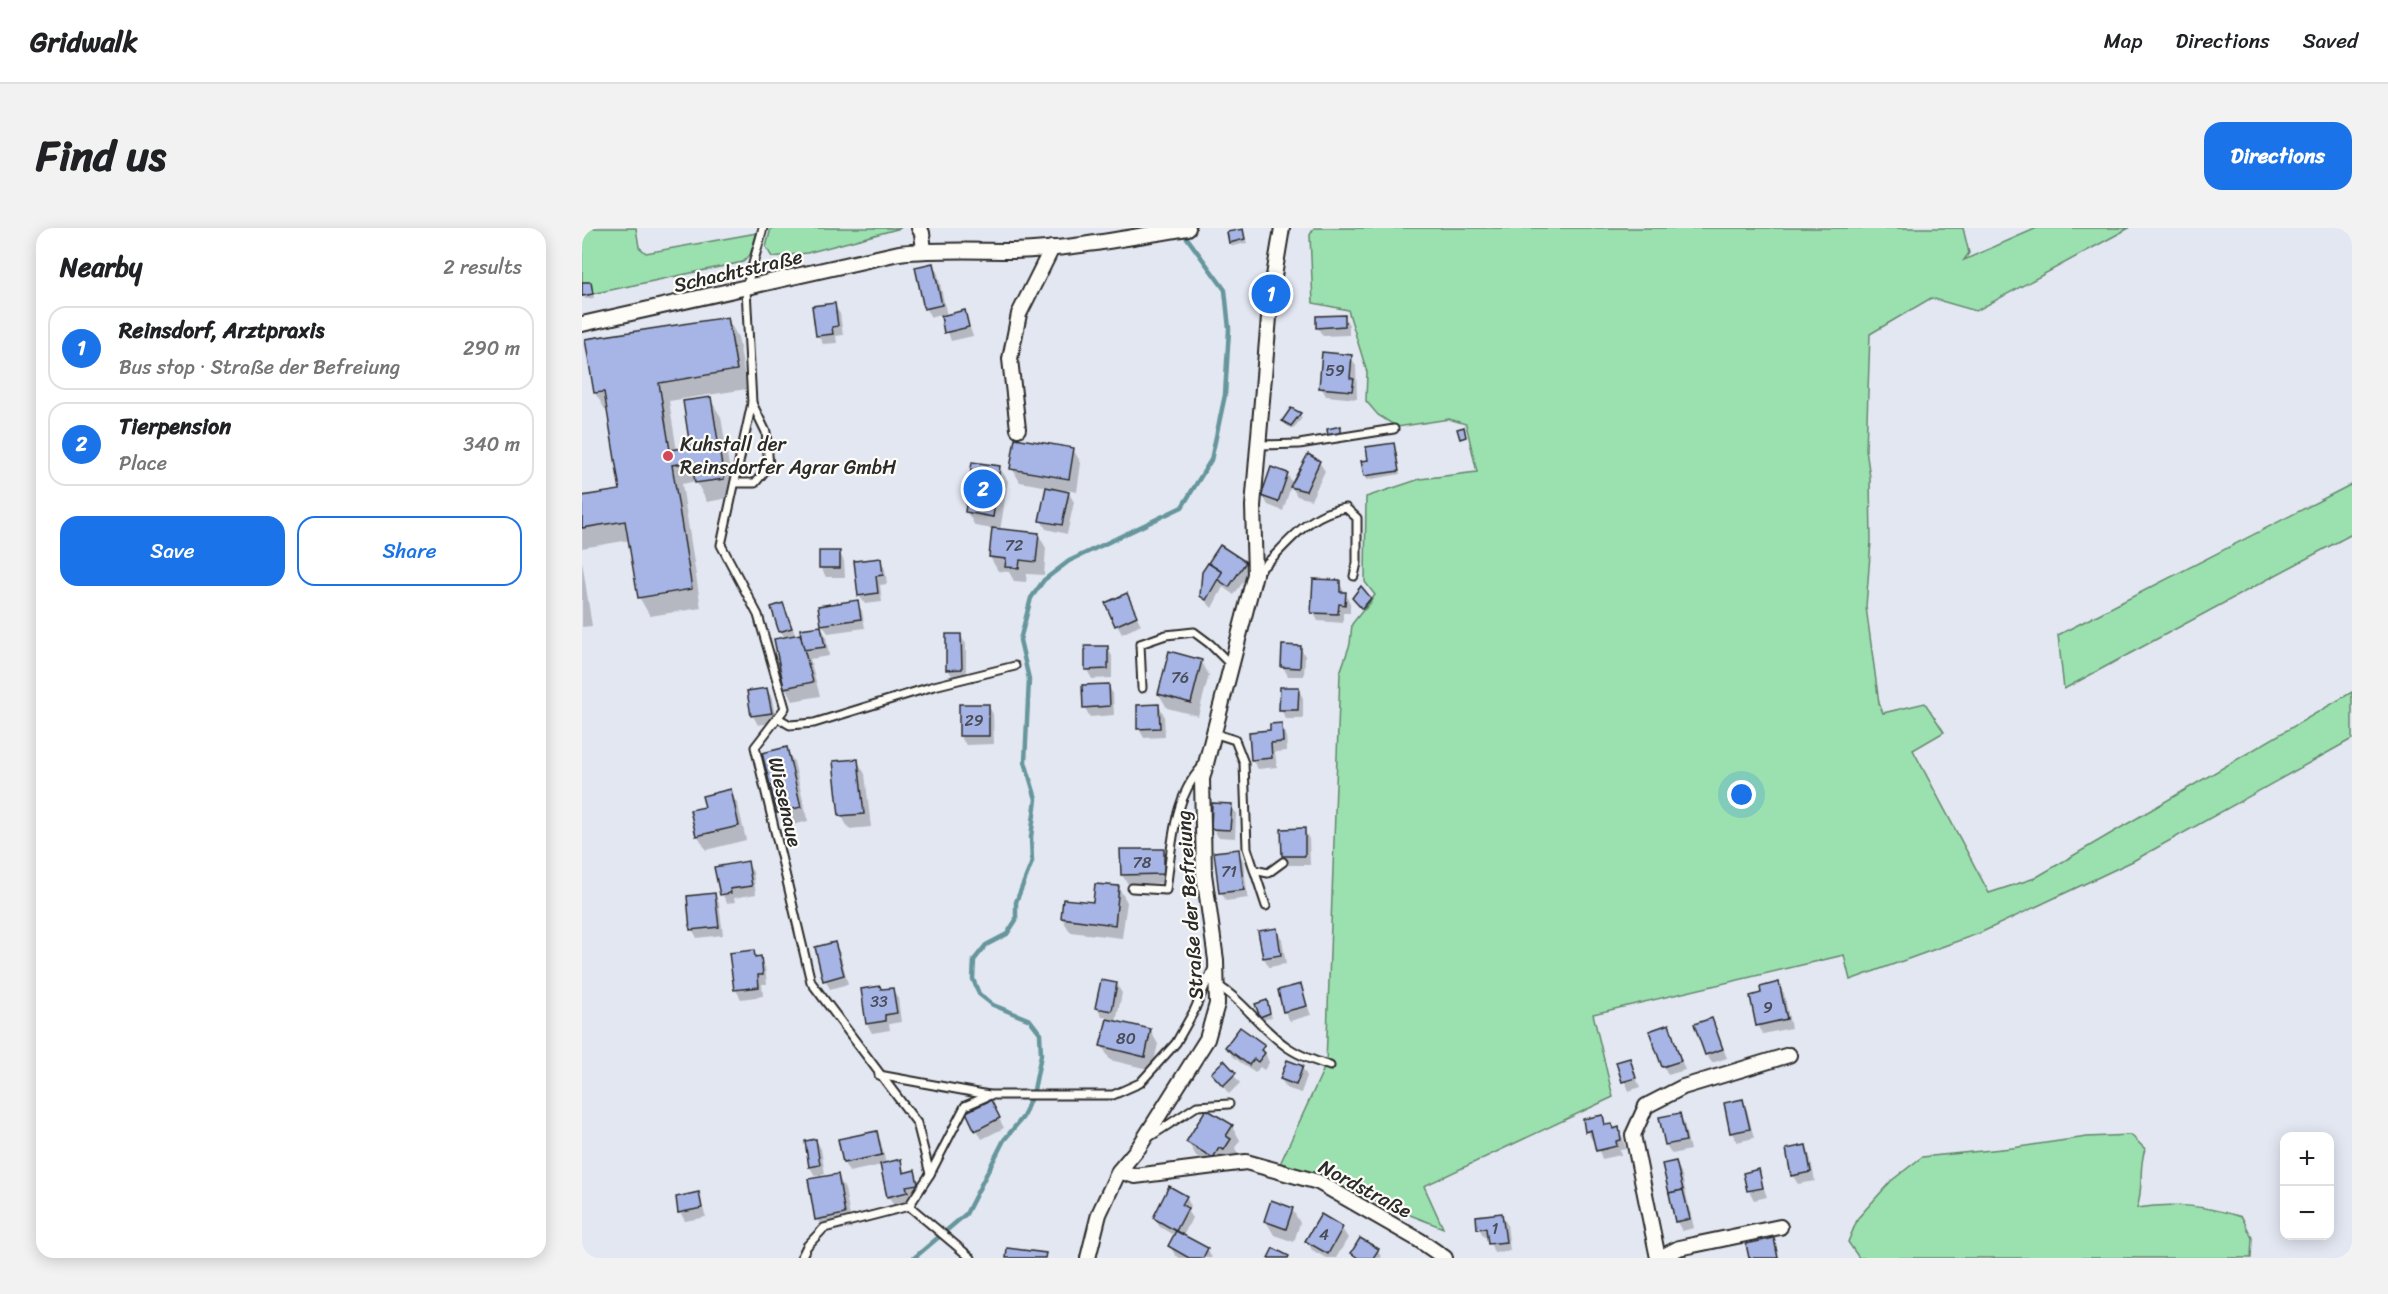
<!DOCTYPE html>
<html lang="en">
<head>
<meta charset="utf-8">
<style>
  body { margin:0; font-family:Sriracha,sans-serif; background:#f2f2f2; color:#202124 }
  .controls { position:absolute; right:18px; bottom:18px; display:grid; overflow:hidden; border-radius:12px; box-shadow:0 3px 15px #0003 }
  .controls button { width:54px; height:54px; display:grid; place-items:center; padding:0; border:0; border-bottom:2px solid #e0e0e0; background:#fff; color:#202124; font:30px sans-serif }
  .you { position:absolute; left:1160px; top:567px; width:21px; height:21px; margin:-15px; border:4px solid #fff; border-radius:50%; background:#1a73e8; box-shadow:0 0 0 9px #1a73e833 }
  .badge { display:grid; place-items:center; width:39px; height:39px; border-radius:50%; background:#1a73e8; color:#fff; font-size:20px; font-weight:700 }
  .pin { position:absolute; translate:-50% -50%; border:3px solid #fff; box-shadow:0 2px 6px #0006 }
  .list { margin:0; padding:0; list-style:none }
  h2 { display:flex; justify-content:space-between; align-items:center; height:78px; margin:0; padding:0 24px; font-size:26px }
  h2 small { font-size:20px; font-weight:400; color:#757577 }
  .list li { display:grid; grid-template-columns:39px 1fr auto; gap:18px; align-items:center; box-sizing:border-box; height:84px; margin:0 12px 12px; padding:0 12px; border:2px solid #e0e0e0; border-radius:18px }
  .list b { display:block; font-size:22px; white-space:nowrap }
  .list p { margin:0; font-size:20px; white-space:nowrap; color:#757577 }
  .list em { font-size:20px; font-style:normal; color:#757577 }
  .actions { display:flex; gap:12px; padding:18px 24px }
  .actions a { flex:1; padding:14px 0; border:2px solid #1a73e8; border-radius:18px; text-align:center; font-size:21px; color:#1a73e8 }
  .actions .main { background:#1a73e8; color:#fff }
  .map { position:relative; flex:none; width:1770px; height:1030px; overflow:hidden; border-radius:18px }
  header { display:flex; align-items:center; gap:36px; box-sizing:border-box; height:84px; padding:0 30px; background:#fff; border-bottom:2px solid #e0e0e0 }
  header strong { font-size:28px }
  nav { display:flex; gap:33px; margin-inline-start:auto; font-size:21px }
  .intro { display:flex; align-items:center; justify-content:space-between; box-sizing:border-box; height:144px; padding:0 36px }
  h1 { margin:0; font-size:42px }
  .button { padding:15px 27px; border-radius:18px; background:#1a73e8; color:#fff; font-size:21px; font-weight:700 }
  main { display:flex; gap:36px; padding:0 36px }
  aside { flex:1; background:#fff; border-radius:18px; box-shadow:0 3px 15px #0003 }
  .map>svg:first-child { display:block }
</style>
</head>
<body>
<header>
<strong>Gridwalk</strong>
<nav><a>Map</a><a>Directions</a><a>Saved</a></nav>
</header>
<div class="intro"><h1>Find us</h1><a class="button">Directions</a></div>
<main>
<aside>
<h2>Nearby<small>2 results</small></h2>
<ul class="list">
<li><span class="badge">1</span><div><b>Reinsdorf, Arztpraxis</b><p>Bus stop · Straße der Befreiung</p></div><em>290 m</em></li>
<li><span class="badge">2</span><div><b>Tierpension</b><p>Place</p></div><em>340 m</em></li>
</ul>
<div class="actions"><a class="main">Save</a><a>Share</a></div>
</aside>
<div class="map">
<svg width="1770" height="1030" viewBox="0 0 1770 1030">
  <rect width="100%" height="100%" fill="#e3e7f2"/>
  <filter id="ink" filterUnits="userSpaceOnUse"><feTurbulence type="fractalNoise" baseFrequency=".0167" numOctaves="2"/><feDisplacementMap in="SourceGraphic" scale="12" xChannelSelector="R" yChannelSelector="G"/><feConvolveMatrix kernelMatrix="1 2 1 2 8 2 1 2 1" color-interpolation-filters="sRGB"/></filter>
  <g filter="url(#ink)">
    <g fill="#9be1af" stroke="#63866d" stroke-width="1.5">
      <path d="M0,0H54L57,19L64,25L175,5L168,27L161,34L0,68Z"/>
      <path d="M189,0H319L225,25L190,29L184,19Z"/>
      <path d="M732,0H1381L1387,25L1382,32L1455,0H1547L1394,83L1349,70L1288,106L1284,221L1288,250L1289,313L1284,379L1297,475L1301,485L1343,475L1362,504L1331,522L1407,665L1453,650L1770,464V511L1551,633L1398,705L1268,752L1262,727L1011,786L1031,869L842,958L861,1000L698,936L744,836L758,445L768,416L770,396L793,367L783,354L784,269L838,251L895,244L884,196L867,191L815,199L796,187L784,173L785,144L766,82L731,75L728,7Z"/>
      <path d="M1770,256V306L1482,461L1476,407Z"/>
      <path d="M1549,907L1563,921C1556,941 1562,960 1555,980C1592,974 1624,978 1660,989L1670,1010L1669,1030H1277L1266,1014L1276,990L1309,953L1340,929L1430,920L1505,909Z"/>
    </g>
    <g fill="#0003">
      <path d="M661,3L665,15L651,18L648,15Z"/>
      <path d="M351,37L356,46L365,88L382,84L391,108L369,113L360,87L349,89L344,80Z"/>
      <path d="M8,55L12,70L3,71L0,56Z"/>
      <path d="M252,77L258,86L261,107L254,108L255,115L241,116L236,107Z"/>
      <path d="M762,88L767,97V107L741,108L735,99Z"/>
      <path d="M145,90L156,109L165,161L87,173L95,223L110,221L128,171L139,189L152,269L125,274L114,253L100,256L119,380L68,388L57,369L48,312L0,320V269L40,263L27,183H24L13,165Z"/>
      <path d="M769,129L774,138L775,171L744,168L739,159Z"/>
      <path d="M717,186L720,190L711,201L704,197L702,193Z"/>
      <path d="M811,216L818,246L785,252L783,248L787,233Z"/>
      <path d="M491,221L499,235L495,264L485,262L492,274L485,306L464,301L459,292L466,259L438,254L430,240Z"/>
      <path d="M737,234L743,243L729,272L715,268L709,258L701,283L686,277L681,268L705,246L711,256Z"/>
      <path d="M417,239L426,253L418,303L456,306L464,320L462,347L445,346L444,354L432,353L427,344L416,343L408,329L411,301L393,298L385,284Z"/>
      <path d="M639,319L663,335L668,344L652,367L641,359L630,380L619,368Z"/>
      <path d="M239,324H257L262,333L263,349H244L239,340Z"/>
      <path d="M298,332L303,341L305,356L298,357L300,374L283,376L277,367Z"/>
      <path d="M0,333L10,398L0,399Z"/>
      <path d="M757,354L768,375V385H761V395L736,393L731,384Z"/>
      <path d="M788,371L790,375L783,383L774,374Z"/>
      <path d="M275,374L280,383L283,400L246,405L240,396Z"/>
      <path d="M549,376L559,397L540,406L535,397Z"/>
      <path d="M201,377L214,408L218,407L221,413L239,399L244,408L247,428L228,431L238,468L211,473L203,459V410L199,403Z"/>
      <path d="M378,407L384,416V450H371L366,441Z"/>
      <path d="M525,419L530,428V450L510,451L505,442Z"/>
      <path d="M718,419L723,428L722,448H706L701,439Z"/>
      <path d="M619,433L627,447L616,488L585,480L577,466Z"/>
      <path d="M526,457L531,466L532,487L508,489L503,480Z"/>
      <path d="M185,461L190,470L194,494L176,497L171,488L167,464Z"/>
      <path d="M716,461L721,470V491H704L699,482Z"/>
      <path d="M406,477L411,486L412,516L384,517L378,508Z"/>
      <path d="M577,478L582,487L583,509L562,510L557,501Z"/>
      <path d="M699,497L704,506L705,523L693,524L695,539L676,541L670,532L690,503Z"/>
      <path d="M204,520L212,534L226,593L204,599L196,585Z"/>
      <path d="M275,532L283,546L289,599L267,601L259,587Z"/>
      <path d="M148,563L156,577L164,612L124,622L116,608L124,580Z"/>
      <path d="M649,577L654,586L653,610L636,609L631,600Z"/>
      <path d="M701,602H722L727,611L728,637H706L701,628Z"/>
      <path d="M581,622L586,632V655L546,656L540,647Z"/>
      <path d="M656,623L661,632L666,670L644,673L639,664Z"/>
      <path d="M165,635L171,644L174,666L152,670L153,674L145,675L140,666Z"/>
      <path d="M537,660L545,674L540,710L488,704L480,690L482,673L512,676Z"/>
      <path d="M132,666L137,675L141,707L115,710L110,701Z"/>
      <path d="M694,702L700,711L704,736L687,739L682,730Z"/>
      <path d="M253,716L258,725L266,756L248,761L243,752Z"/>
      <path d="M171,723L183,739L185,756H180L181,768L159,771L154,762L148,727Z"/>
      <path d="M534,756L540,765L534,794L568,802L576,816L570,842L528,832L520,818L526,790L520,789L515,780Z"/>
      <path d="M1196,756L1202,765L1209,800L1181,806L1176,797L1181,766Z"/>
      <path d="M718,758L729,787L708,793L703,784Z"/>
      <path d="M310,761L316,770L319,794L307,796L308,802L290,805L285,796Z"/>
      <path d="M684,774L690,789L681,792L675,777Z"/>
      <path d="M1130,792L1145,830L1130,835L1124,826Z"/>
      <path d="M1086,798L1103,842L1086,847L1081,838Z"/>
      <path d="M681,818L687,835L682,842L678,839L673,845L650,828L645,819Z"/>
      <path d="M1047,832L1058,859L1047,863L1036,835Z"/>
      <path d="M642,835L658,855L647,866L631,845Z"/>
      <path d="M720,839L725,848L719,865L704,860L699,851Z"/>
      <path d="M1160,873L1165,882L1172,910L1155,914L1150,905L1143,876Z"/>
      <path d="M413,883L422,900L400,911L395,902Z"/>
      <path d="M1097,886L1102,895L1108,922L1090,926L1084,917Z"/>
      <path d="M1020,889L1025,898L1036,901L1041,910L1044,921L1038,922L1039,927L1020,931L1013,911L1010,912L1005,903Z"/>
      <path d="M650,898L658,912L653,920L656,926L650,935L639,943L614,928L606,914Z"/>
      <path d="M294,905L299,914L304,936L318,933L324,946L332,944L337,953L340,965L328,967L330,973L312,977L306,968L300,937L267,944L262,935Z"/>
      <path d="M234,912L239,921L243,946L233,948L228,939Z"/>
      <path d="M1223,919L1228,928L1233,953L1216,956L1210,947Z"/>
      <path d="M1094,935L1099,944L1112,1000L1100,1003L1095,994L1082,938Z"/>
      <path d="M1176,943L1185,969L1172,972L1167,963Z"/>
      <path d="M255,947L263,961L270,1000L243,1005L235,991Z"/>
      <path d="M116,966L124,989L103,993L98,984Z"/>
      <path d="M604,969L609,978L606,984L610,990L601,1008L625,1021L630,1030H598L593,1027L588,1018L593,1008L578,999L572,990Z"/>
      <path d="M710,981L718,995L712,1014L692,1007L684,993Z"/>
      <path d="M919,987L925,996L928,1023L912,1025L906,1009H902L897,1000Z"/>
      <path d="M739,988L760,1001L766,1010L754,1030H744L730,1022L725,1013Z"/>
      <path d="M1191,1012L1198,1030H1168Z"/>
      <path d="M795,1022L800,1030H774L771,1025Z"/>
    </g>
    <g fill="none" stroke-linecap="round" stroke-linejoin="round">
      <path stroke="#66969c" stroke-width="4.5" d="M332,1030L384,986L422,912L441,889L452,862L459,827L458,805L448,792L411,777L397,766L391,751L392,732L404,717L425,706L434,692V674L450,634L449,609L454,571L443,534L447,451L438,412L449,370L462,352L487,333L600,279L629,232L643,167L647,101L643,62L600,3"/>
    </g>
    <g fill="#a6b5e5" stroke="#2b2b2b" stroke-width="1.5">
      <path d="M661,1L663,11L647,15L645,4Z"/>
      <path d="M351,35L360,77L342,81L333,39Z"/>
      <path d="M0,54H9L11,66L0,68Z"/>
      <path d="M253,75L256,98L250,99L251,106L234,108L230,78Z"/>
      <path d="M383,82L387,99L362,105L359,88Z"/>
      <path d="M763,87V98L734,100V88Z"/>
      <path d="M146,89L155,142L77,155L88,222L108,219L101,173L129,169L142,251L113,255L110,234L90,237L110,361L56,370L43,293L0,300V268L38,262L22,164L12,165L3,111Z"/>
      <path d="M740,124L770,127L768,150L772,151L770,163L737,160Z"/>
      <path d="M709,180L719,185L709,198L700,193Z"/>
      <path d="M759,198V207L746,208L745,201Z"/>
      <path d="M882,199L884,209L878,211L875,201Z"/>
      <path d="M433,210L492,220L487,251L428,241Z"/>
      <path d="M812,215L817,243L782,248L779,233L786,232L784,219Z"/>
      <path d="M726,226L738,233L724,263L708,259Z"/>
      <path d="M390,234L418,238L411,289L383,284Z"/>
      <path d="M689,239L706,245L696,274L679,268Z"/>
      <path d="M464,259L487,264L480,297L457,293Z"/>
      <path d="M410,300L457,305L454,334L438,332L437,340L423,339L424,331L407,329Z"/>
      <path d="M638,317L664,334L647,359L635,351L640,344L626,335Z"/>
      <rect x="237" y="323" width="21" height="17"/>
      <path d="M299,330L301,347L294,348L296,365L276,368L272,333Z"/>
      <path d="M626,335L640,344L624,372L618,368L620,344Z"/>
      <path d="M731,351L758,352V364H764L763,377L757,376L756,386L729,385Z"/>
      <path d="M779,358L789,370L780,381L770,370Z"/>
      <path d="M545,365L555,388L533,398L523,375Z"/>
      <path d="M276,372L279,391L239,397L236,378Z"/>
      <path d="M201,375L210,400L197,404L189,379Z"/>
      <path d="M239,398L243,419L221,422L218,401Z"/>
      <path d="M218,406L231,454L202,460L192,411Z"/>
      <path d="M364,406H379L380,441L364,442Z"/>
      <path d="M700,417L719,418L718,440L699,439Z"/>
      <path d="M503,418H526V441L503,442Z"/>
      <path d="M587,423L620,432L609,475L576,466Z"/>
      <path d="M527,456L528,478L501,480L500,457Z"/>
      <path d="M698,459H717L716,482H697Z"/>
      <path d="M185,460L190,485L169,488L165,463Z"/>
      <rect x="377" y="476" width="30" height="32"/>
      <path d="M577,476L578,500L555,501V477Z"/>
      <path d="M700,495L701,514L689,515L690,530L669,532L667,504L688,502V496Z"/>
      <path d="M205,519L219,579L195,585L180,525Z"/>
      <path d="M276,531L282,586L257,588L251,533Z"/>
      <path d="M149,561L157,598L114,608L108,582L123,579L120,568Z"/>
      <path d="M630,575L650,576L648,602L629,601Z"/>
      <path d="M723,600V628H700L699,601Z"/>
      <path d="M538,621H582V646L539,647Z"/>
      <path d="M657,621L662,662L637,665L632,624Z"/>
      <path d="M166,633L170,658L148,661L149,665L138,667L132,639Z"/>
      <path d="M513,656L537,658L533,697L479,690L481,671L511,674Z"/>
      <path d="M133,665L137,699L108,702L105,668Z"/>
      <path d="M695,700L699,727L681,730L676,703Z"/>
      <path d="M253,714L262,747L241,753L233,719Z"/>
      <path d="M172,722L173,729L179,728L181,747H176L177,759L152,762L147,725Z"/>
      <path d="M519,752L535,755L530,783L513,780Z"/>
      <path d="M1197,754L1205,791L1174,798L1168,768L1179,765L1178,759Z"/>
      <path d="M719,756L725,778L701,784L696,762Z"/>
      <path d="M298,758L299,761L311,760L315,785L303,787V793L284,796L279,761Z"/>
      <path d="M685,772L688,785L678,789L673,776Z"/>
      <path d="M1130,790L1141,821L1123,827L1112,796Z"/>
      <path d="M525,791L569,801L563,829L518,818Z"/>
      <path d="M1087,796L1099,833L1080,839L1067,803Z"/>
      <path d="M658,799L683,817L679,822L683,825L676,834L672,831L667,837L643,819Z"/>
      <path d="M1048,830L1054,850L1040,854L1034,834Z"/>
      <path d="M642,832L654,845L641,858L629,845Z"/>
      <path d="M705,832L721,838L714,857L698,851Z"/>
      <path d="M1161,871L1168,901L1148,905L1142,875Z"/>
      <path d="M409,872L418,890L393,903L384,884Z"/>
      <path d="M624,881L651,897L644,908L649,911L642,922L637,920L631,930L604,914Z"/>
      <path d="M1098,885L1104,913L1083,917L1077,889Z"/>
      <path d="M1021,887L1023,897L1030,896L1031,901L1037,899L1039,912L1034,913L1035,918L1014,923L1009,902L1003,904L1001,891Z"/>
      <path d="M295,903L300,927L261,935L256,911Z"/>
      <path d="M234,911L238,937L227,939L223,913Z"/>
      <path d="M1224,917L1229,944L1209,948L1204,921Z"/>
      <path d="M319,931L321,945L333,942L336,956L324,958L326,964L305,969L298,936Z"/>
      <path d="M1094,933L1101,962L1087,965L1080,936Z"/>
      <path d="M1177,941L1181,960L1165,963L1161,945Z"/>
      <path d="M256,946L263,986L233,992L226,951Z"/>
      <path d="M587,958L605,968L600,977L606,980L594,1003L571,990Z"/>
      <path d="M1101,962L1108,991L1093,994L1087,965Z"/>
      <path d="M117,964L120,980L96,985L94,969Z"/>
      <path d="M689,972L711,980L704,1001L682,993Z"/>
      <path d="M920,985L924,1014L906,1016L904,1000L895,1001L894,988Z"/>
      <path d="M739,986L761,999L746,1026L723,1013Z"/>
      <path d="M594,1003L626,1020L621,1030H607L586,1018Z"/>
      <path d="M778,1010L797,1021L791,1030H776L769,1025Z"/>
      <path d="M1192,1010L1196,1030H1167L1164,1016Z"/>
      <path d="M425,1020L464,1025L463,1030H424Z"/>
      <path d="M691,1020L707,1028L706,1030H686Z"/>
    </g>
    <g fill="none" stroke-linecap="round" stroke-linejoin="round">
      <g stroke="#2b2b2b" stroke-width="11">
        <g id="service">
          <path d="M181,0L164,61L170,175L139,317L176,387L203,480L173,519L229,754L335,895L348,946L327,978L242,1000L225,1018L219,1030"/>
          <path d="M678,217L717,216L812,201"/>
          <path d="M153,255H173L187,238L184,204L170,175"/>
          <path d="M674,345C704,320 723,285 764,280L775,290V335L772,348"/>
          <path d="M560,460L558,416L584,407L612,404L628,416L648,436"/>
          <path d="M196,490L208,497L232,495L352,458L433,438"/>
          <path d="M631,505L653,512L662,535L665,620L684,678"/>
          <path d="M672,642L686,645L701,634"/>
          <path d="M550,660L584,662C590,621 590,571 620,539"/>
          <path d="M635,757C662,773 679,801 705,819C718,828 733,833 748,838"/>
          <path d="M297,847L407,867"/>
          <path d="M569,908L615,878L647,876"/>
          <path d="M348,946L383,878L408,867H531L558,855L594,815L612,783L631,740"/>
          <path d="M327,978L389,1030"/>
        </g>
      </g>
      <g stroke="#2b2b2b" stroke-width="18">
        <g id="minor">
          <path d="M337,0L340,5L342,23"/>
          <path d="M0,96L317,25C356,21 394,23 432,23C491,21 549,9 606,0"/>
          <path d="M436,201L428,131L437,86L470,20"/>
          <path d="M537,943L553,948L664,934L736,954L837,1012L863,1030"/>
          <path d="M506,1030L517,986L537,943L557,919L625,811L635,776L634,732L622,646L620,551L673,346L671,278L689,66L700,0"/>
          <path d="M1076,1030L1051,907L1064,878L1101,859L1207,827"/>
          <path d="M1078,1030L1097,1020L1198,999"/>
        </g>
      </g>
      <use href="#service" stroke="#fdfcf7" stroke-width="7"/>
      <use href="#minor" stroke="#fdfcf7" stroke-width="14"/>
    </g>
  </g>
  <circle fill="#d1495b" stroke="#fdfcf7" stroke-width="2" cx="86" cy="228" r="6"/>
  <g text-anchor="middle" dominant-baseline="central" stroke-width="4.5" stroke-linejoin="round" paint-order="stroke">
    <g font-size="16" fill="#4a4e5a">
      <text x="753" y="142">59</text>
      <text x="432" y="317">72</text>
      <text x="598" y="449">76</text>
      <text x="392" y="492">29</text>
      <text x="560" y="634">78</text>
      <text x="647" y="643">71</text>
      <text x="297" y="773">33</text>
      <text x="1186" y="779">9</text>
      <text x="544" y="810">80</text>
      <text x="913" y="1000">1</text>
      <text x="742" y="1006">4</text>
    </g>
    <g font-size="20" fill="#2b2b2b" stroke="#fdfcf7">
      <text transform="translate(156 43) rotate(-13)">Schachtstraße</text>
      <text transform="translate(203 574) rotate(77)">Wiesenaue</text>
      <text transform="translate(608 677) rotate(-94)">Straße der Befreiung</text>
      <text transform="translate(783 961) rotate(28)">Nordstraße</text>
    </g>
    <g font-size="20" fill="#2b2b2b" stroke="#fdfcf7" text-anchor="start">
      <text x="98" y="216">Kuhstall der<tspan x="98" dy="23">Reinsdorfer Agrar GmbH</tspan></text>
    </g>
  </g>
</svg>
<div class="controls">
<button>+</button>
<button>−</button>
</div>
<div class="you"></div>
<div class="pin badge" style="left:689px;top:66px">1</div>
<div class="pin badge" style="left:401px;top:261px">2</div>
</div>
</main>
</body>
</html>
